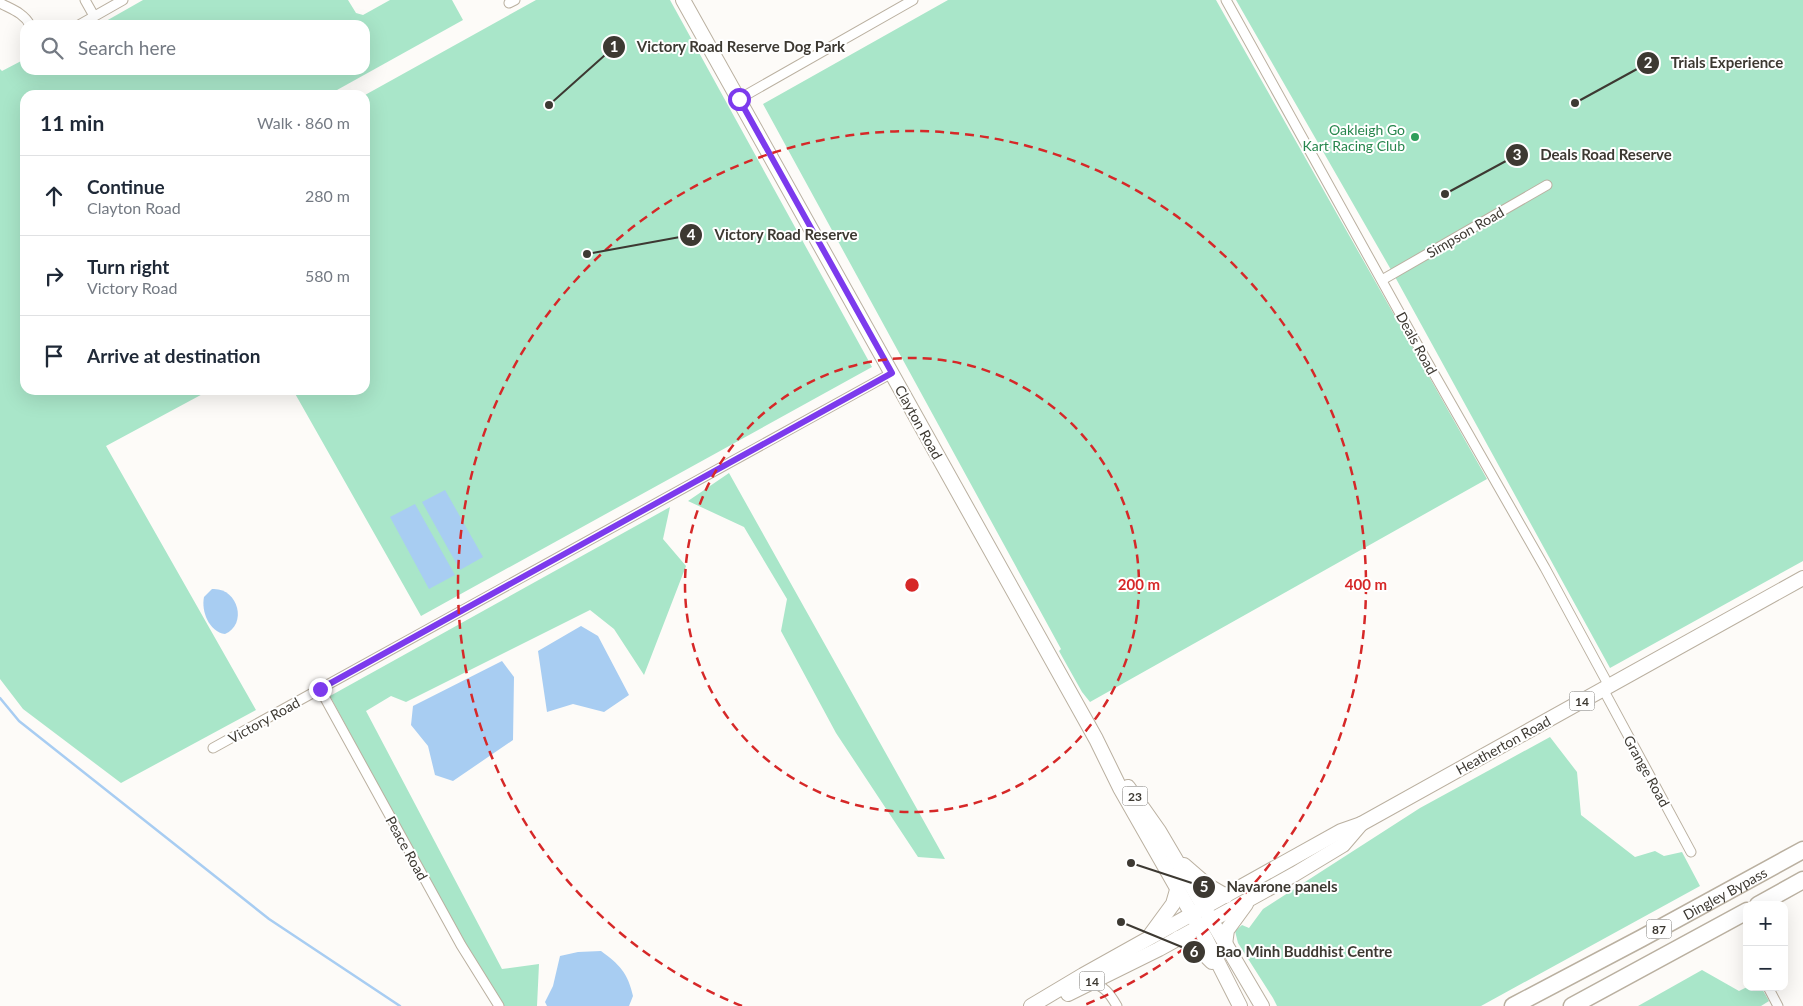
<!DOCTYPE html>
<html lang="en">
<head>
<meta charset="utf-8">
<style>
  body { margin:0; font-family:Lato,sans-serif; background:#f6f6f7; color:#1f2937 }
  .controls { position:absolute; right:15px; bottom:15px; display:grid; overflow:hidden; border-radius:10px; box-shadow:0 5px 20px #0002 }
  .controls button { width:45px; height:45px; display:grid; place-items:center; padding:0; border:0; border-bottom:1px solid #e0e1e3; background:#fff; color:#1f2937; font:25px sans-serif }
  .stop { position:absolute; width:15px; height:15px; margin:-11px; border:4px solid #7c3aed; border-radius:50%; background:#fff }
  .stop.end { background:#7c3aed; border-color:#fff; box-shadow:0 1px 5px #0008 }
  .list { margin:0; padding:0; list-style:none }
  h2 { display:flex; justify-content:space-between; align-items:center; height:65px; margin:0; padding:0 20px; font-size:21px }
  h2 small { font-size:16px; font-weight:400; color:#747a83 }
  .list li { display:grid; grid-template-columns:32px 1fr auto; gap:15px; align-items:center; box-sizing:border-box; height:80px; padding:0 20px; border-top:1px solid #e0e1e3 }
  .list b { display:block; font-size:19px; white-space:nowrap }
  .list p { margin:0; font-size:16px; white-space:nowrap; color:#747a83 }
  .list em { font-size:16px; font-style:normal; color:#747a83 }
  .icon { flex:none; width:28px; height:28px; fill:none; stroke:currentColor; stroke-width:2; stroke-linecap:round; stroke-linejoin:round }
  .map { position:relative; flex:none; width:1803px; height:1006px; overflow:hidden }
  .search { position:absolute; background:#fff; box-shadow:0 5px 20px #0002; left:20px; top:20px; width:350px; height:55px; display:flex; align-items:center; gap:12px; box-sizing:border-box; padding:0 18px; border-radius:15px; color:#747a83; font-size:19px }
  .panel { position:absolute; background:#fff; box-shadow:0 5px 20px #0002; left:20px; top:90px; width:350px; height:305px; border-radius:15px }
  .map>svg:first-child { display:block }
</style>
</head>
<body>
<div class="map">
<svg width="1803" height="1006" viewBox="0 0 1803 1006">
  <rect width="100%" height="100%" fill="#fdfbf8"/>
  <g fill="#a9e6c9">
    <path d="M143,0H348L356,13L363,15L390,0H452L463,20L328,95H25V390H210L106,446L256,710L121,783L23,709L0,679V69L2,71L25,59V70H365V25H99Z"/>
    <path d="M536,0H670L872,367L421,616L293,390H365V95Z"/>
    <path d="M948,0H1216L1487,479L1090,702L1082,692L1059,651L1061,649L763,104Z"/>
    <path d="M1236,0H1803V561L1610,668L1394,275Z"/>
    <path d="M729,473L945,859L918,857L836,733L781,631L787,599L744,527L688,501Z"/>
    <path d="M670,507L663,539L686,566L644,675L614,629L590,610L406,702L391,696L366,711L502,969L539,964L537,1006H497L330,696Z"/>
    <path d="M1550,737L1577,772L1581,815L1635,857L1655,851L1664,856L1682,852L1700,886L1481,1006H1277L1273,998L1238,943L1235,931L1242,925L1249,928L1263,909L1420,808Z"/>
    <path d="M1702,970L1739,991L1747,987H1761L1769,1001L1761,1006H1638Z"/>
  </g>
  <g fill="#a8cdf2">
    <path d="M445,490L483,557L460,570L422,502Z"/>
    <path d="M415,504L455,575L429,589L390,517Z"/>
    <path d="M212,589C238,587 248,624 225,634C209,632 201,611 204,597Z"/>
    <path d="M581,626L598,636L629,695L604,712L573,704L547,712L538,651Z"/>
    <path d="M502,661L514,677L513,740L453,781L435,775L428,746L411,725L413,706Z"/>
    <path d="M601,951C619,964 628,973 633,996L629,1006H547L545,1002L553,986L560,956L578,952Z"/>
  </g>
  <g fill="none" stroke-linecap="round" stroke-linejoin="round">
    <path stroke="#a8cdf2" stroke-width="2.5" d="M0,698L19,721L269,919L400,1006"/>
    <g stroke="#bab0a0" stroke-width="11">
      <g id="street">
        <path d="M85,0L94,16"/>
        <path d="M1226,0L1413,337L1545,568L1609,686"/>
        <path d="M0,3C11,9 24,13 30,25"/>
        <path d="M509,3L515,0"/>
        <path d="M79,25L123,0"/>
        <path d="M739,99L913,0"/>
        <path d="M1382,280L1547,185"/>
        <path d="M320,689L461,945L499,1006"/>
        <path d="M1603,689L1691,852"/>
        <path d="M213,748L892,373"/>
        <path d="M1090,983C1104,985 1110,994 1117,1006"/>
        <path d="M1768,987L1778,1006"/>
      </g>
    </g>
    <g stroke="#bab0a0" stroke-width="16">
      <g id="primary">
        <path d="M683,0L1096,739L1120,788L1206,939L1240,1006"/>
        <path d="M1128,787L1159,831L1262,1006"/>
        <path d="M1184,865L1207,885L1226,896"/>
        <path d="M1151,934L1173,904L1177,890"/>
        <path d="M1178,938L1194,944L1212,962"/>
        <path d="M1225,944L1227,930L1246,904"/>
        <path d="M1068,994L1159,949L1295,874L1343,845L1361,824"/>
        <path d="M1031,1006L1083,975L1341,831L1361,824L1803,578"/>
      </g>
    </g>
    <g stroke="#bab0a0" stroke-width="19">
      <g id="highway">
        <path d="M1758,905L1803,880"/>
        <path id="s1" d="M1513,1006L1642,938L1803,850"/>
        <path d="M1572,1006L1747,911"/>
      </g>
    </g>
    <use href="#street" stroke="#fff" stroke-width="9"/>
    <use href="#primary" stroke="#fff" stroke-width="14"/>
    <use href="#highway" stroke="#fff" stroke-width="16"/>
  </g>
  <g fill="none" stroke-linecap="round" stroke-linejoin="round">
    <path stroke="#7c3aed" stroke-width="6" d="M320,689L892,373L739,99"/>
  </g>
  <g fill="none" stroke="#d62828" stroke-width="2.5" stroke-dasharray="9 6">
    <circle cx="912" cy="585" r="227"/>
    <path d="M742 1006A454 454 0 1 1 1082 1006"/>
  </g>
  <circle fill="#2e9e5b" stroke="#fff" stroke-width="2" cx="1415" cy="137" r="5"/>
  <g text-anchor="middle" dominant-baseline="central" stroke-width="4" stroke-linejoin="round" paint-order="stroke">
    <g fill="#fff" stroke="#777470" stroke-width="1">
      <rect x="1569.5" y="691.5" width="25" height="19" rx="4"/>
      <rect x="1122.5" y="786.5" width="25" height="19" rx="4"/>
      <rect x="1646.5" y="919.5" width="25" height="19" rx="4"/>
      <rect x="1079.5" y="971.5" width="25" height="19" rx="4"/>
    </g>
    <g font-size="12" font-weight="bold" fill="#3d3932">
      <text x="1582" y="701">14</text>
      <text x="1135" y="796">23</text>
      <text x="1659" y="929">87</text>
      <text x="1092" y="981">14</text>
    </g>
    <g font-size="14" fill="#27864d" stroke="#fff" text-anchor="end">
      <text x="1405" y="129">Oakleigh Go<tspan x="1405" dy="16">Kart Racing Club</tspan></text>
    </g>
    <g font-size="14" fill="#3d3932" stroke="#fff">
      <text transform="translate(1465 232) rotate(-30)">Simpson Road</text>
      <text transform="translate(1417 343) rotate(61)">Deals Road</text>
      <text transform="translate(919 422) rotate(61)">Clayton Road</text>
      <text transform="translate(264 720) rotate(-29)">Victory Road</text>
      <text transform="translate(1503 745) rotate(-29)">Heatherton Road</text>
      <text transform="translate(1647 771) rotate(61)">Grange Road</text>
      <text transform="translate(407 848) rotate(61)">Peace Road</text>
      <text stroke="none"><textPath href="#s1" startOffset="240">Dingley Bypass</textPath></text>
    </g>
  </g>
  <circle cx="912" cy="585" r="8" fill="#d62828" stroke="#fff" stroke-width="2.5"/>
  <g font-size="15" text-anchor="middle" font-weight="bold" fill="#d62828" stroke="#fff" stroke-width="4" stroke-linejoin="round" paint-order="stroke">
    <text x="1139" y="590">200 m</text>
    <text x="1366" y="590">400 m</text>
  </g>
  <path fill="none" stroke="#3d3932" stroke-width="2" d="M549 105L614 47M1575 103L1648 63M1445 194L1517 155M587 254L691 235M1131 863L1204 887M1121 922L1194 952"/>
  <g fill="#3d3932" stroke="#fff" stroke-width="2">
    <circle cx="549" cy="105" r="5"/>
    <circle cx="1575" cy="103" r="5"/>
    <circle cx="1445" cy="194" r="5"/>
    <circle cx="587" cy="254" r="5"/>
    <circle cx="1131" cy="863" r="5"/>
    <circle cx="1121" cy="922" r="5"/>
    <circle cx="614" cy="47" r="12"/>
    <circle cx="1648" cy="63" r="12"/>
    <circle cx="1517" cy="155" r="12"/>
    <circle cx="691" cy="235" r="12"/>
    <circle cx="1204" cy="887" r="12"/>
    <circle cx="1194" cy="952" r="12"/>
  </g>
  <g font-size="15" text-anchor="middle" font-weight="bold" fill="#fff">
    <text x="614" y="52">1</text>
    <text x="1648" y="68">2</text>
    <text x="1517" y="160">3</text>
    <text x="691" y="240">4</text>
    <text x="1204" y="892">5</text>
    <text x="1194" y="957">6</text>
  </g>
  <g font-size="15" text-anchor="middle" font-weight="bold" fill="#3d3932" stroke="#fff" stroke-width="4" stroke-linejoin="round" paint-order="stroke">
    <text x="741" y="52">Victory Road Reserve Dog Park</text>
    <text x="1727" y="68">Trials Experience</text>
    <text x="1606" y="160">Deals Road Reserve</text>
    <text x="786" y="240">Victory Road Reserve</text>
    <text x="1282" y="892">Navarone panels</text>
    <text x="1304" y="957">Bao Minh Buddhist Centre</text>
  </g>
</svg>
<div class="controls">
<button>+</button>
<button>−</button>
</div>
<div class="stop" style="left:739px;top:99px"></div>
<div class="stop end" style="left:320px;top:689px"></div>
<div class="search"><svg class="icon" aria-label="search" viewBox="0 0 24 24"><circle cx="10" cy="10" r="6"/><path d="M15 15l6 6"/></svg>Search here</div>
<section class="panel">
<h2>11 min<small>Walk · 860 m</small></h2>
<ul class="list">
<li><svg class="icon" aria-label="ahead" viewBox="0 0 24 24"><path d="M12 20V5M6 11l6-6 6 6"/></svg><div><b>Continue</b><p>Clayton Road</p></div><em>280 m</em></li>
<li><svg class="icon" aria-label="right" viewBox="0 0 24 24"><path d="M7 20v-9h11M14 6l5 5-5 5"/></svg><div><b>Turn right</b><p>Victory Road</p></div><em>580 m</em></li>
<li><svg class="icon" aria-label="arrive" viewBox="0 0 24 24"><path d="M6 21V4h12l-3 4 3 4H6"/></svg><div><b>Arrive at destination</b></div></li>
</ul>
</section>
</div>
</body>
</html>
